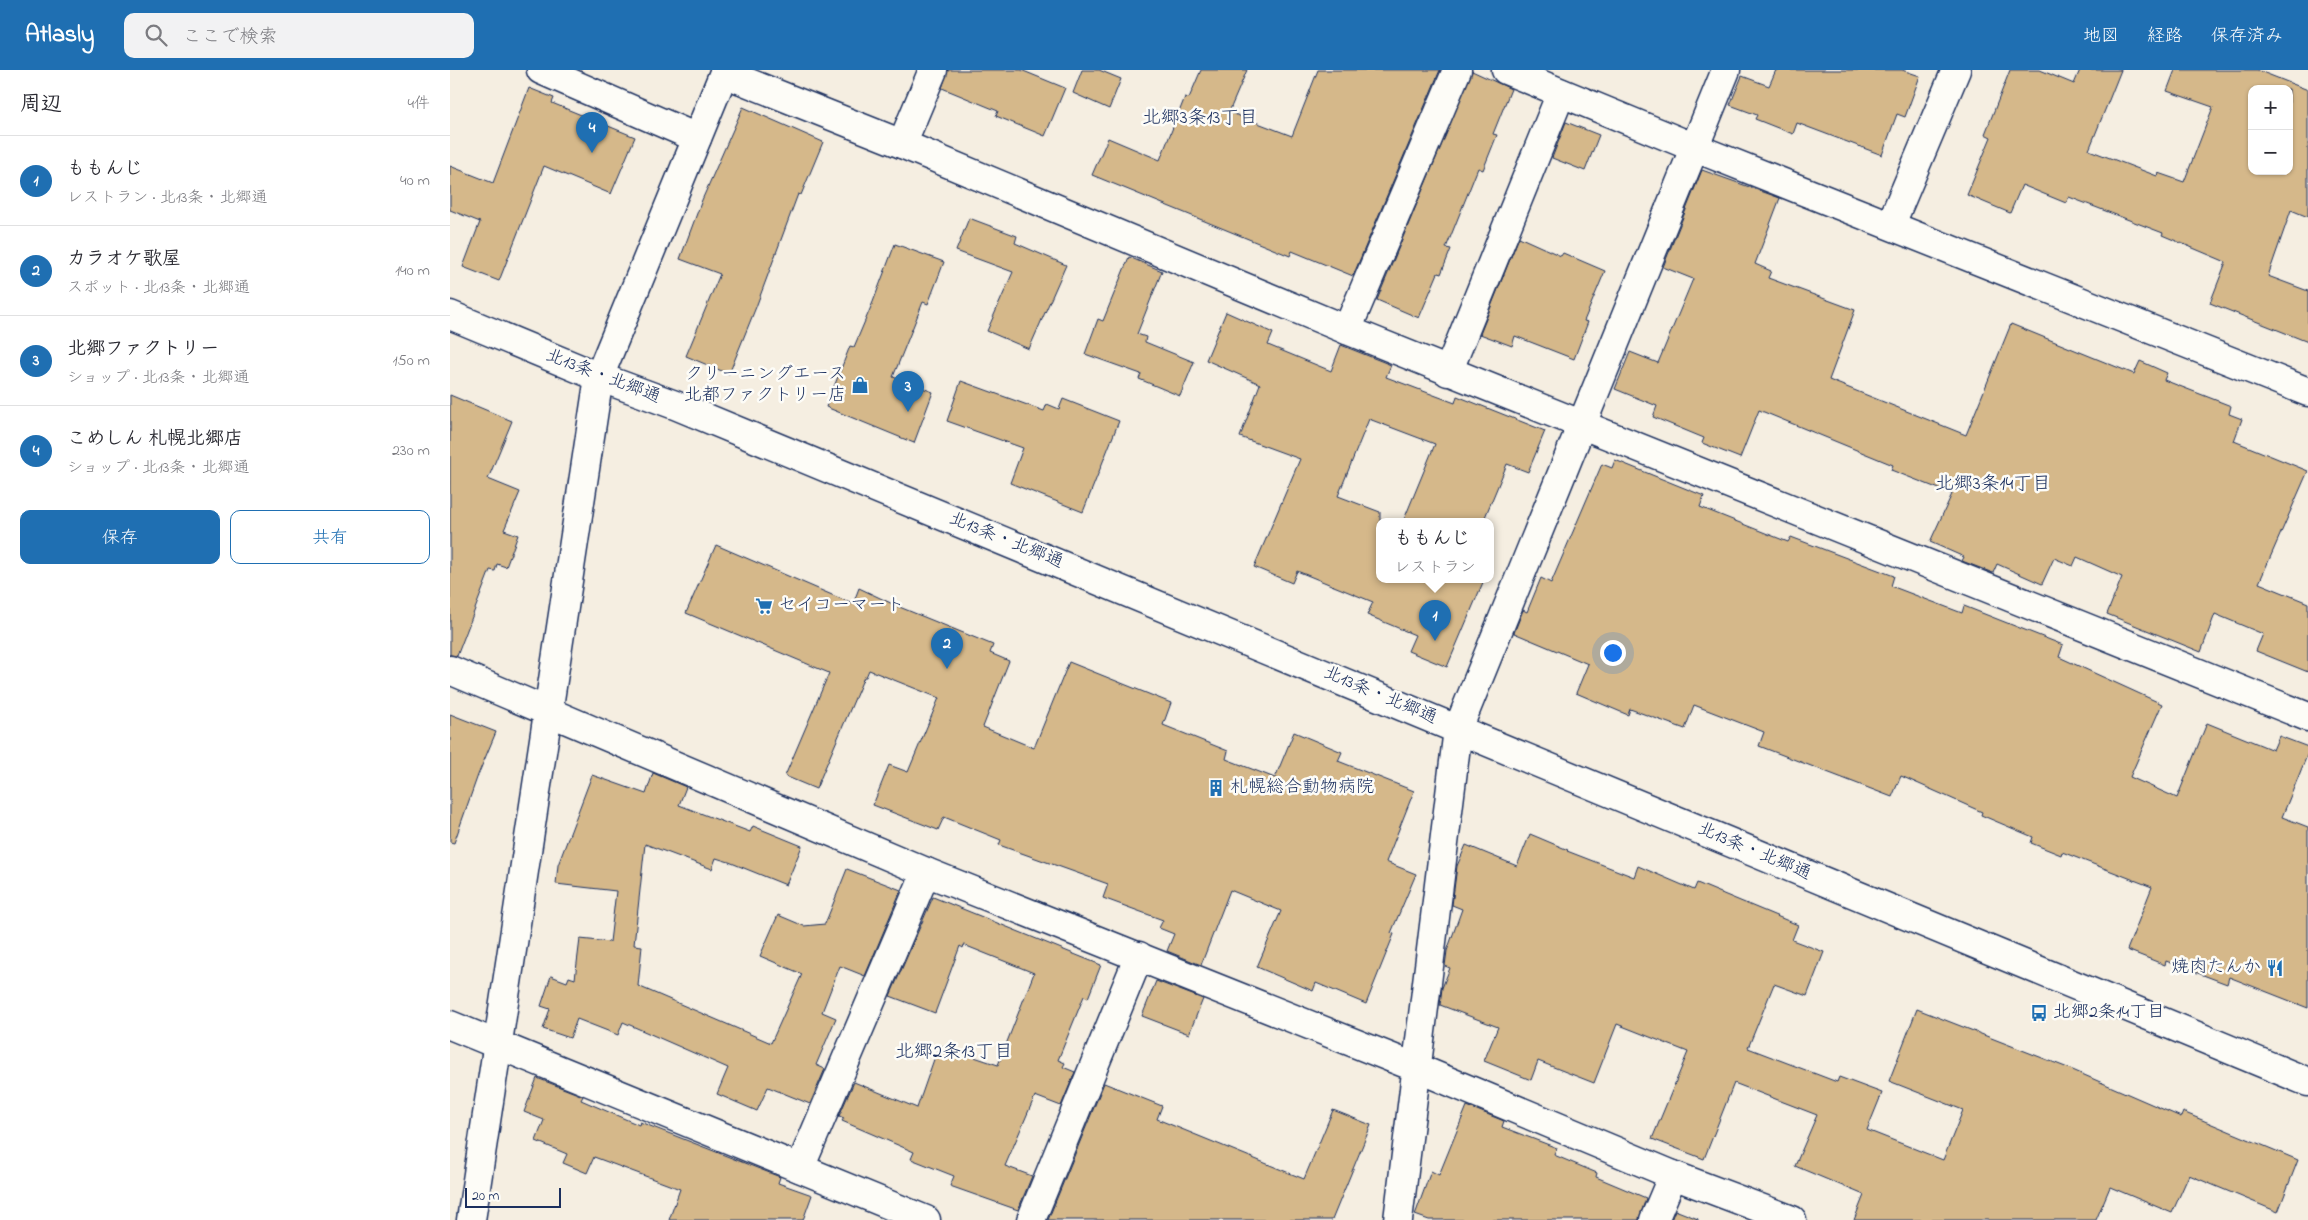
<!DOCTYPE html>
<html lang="ja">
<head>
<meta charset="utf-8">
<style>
  body { margin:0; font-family:"Indie Flower","Klee One",sans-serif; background:#f2f2f3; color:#2b2b33 }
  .controls { position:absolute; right:15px; top:15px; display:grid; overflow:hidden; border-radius:10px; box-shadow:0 1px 4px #0004 }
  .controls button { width:45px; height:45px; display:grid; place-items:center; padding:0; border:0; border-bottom:1px solid #e1e1e2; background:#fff; color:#2b2b33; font:25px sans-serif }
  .scale { position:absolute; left:15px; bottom:12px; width:96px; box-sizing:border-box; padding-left:5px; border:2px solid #1b2f5e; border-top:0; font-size:14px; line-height:18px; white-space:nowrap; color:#1b2f5e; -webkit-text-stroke:4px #fdfcf7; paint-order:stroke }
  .you { position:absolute; left:1162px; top:582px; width:18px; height:18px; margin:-12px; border:4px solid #fff; border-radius:50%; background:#1a73e8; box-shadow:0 0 0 8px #1a73e833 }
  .badge { display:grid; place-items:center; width:32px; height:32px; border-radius:50%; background:#1f6fb2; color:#fff; font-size:16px; font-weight:700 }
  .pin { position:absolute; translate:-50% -41px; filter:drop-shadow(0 1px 2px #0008) }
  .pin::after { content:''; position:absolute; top:26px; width:18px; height:15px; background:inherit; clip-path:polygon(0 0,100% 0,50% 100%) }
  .popup { position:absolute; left:926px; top:448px; width:118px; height:65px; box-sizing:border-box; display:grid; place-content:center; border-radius:10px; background:#fff; filter:drop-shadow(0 1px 4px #0005); font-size:16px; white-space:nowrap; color:#7c7c81 }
  .popup b { font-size:19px; color:#2b2b33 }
  .popup::after { content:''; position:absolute; left:50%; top:100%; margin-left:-10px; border:10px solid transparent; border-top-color:#fff }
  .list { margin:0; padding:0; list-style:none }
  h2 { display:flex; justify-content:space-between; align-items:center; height:65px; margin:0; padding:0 20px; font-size:21px }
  h2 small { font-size:16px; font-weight:400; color:#7c7c81 }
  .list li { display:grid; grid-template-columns:32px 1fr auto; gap:15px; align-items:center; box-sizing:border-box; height:90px; padding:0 20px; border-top:1px solid #e1e1e2 }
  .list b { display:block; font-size:19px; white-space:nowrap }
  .list p { margin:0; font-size:16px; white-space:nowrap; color:#7c7c81 }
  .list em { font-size:16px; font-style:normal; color:#7c7c81 }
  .actions { display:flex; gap:10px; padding:15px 20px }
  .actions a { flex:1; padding:11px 0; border:1px solid #1f6fb2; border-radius:10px; text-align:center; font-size:18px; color:#1f6fb2 }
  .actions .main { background:#1f6fb2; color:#fff }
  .icon { flex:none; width:28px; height:28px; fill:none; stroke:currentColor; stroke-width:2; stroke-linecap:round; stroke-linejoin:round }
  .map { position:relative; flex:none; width:1858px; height:1150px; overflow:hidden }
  header { display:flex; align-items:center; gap:30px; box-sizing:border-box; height:70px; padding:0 25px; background:#1f6fb2; color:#fff }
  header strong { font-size:24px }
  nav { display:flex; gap:28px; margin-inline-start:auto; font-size:18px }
  .search { width:350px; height:45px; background:#f2f2f3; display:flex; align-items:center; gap:12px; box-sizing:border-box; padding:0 18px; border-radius:10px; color:#7c7c81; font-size:19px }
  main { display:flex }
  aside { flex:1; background:#fff }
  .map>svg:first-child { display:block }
</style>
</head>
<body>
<header>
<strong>Atlasly</strong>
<div class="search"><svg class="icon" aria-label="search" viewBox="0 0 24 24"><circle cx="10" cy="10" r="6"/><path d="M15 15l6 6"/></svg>ここで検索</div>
<nav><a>地図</a><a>経路</a><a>保存済み</a></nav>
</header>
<main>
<aside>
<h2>周辺<small>4件</small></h2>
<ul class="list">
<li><span class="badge">1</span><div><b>ももんじ</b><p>レストラン · 北13条・北郷通</p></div><em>40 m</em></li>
<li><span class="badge">2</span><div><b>カラオケ歌屋</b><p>スポット · 北13条・北郷通</p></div><em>140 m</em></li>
<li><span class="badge">3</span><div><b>北郷ファクトリー</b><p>ショップ · 北13条・北郷通</p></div><em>150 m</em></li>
<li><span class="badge">4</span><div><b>こめしん 札幌北郷店</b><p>ショップ · 北13条・北郷通</p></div><em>230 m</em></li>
</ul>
<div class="actions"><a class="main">保存</a><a>共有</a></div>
</aside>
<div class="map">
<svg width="1858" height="1150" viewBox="0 0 1858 1150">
  <rect width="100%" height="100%" fill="#f5eee1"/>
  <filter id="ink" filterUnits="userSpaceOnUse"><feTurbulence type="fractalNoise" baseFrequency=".02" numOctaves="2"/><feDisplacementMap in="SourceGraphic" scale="10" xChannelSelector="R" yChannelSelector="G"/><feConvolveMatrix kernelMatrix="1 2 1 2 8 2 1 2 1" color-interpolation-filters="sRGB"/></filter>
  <g filter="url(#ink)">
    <g fill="#d5b88a" stroke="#1b2f5e" fill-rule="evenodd">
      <path d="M498,0H571L615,18L595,66L546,46L548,41L492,18Z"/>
      <path d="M632,0H649L671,9L659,39L623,23Z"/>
      <path d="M751,0H797L779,42L842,66L868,0H990L903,206L842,181L840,186L642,105L658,68L710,90L735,27L739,28Z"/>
      <path d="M1326,0H1452L1470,6L1455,47L1447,44L1432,85L1347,53L1343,64L1305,49L1307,45L1280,35L1292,6L1319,16Z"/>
      <path d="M1560,0H1590L1624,14L1630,0H1671L1639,80L1707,106L1708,103L1734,112L1763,37L1717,21L1725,0H1807L1858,20V147L1841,140L1818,206L1858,221V272L1760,233L1776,192L1712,165L1713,163L1619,127L1616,133L1572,115L1560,143L1517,125L1541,67L1535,64ZM1802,19H1839V101H1802Z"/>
      <path d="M1022,1L1061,19L1043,64L1047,65L1033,100L1028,98L996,178L1001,179L991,204L988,203L969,248L927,230Z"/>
      <path d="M79,18L104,28L102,33L185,67L161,124L94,96L49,211L13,197L30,152L0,140V96L43,113Z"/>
      <path d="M293,37L373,72L351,125L348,124L306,237L279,304L236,286L270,204L230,189L252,130Z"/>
      <path d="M1116,52L1149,65L1135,101L1102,88Z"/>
      <path d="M1252,100L1330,128L1305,194L1321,201L1318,208L1405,240L1379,310L1516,365L1561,254L1684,304L1690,291L1717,303L1714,310L1781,336L1779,344L1792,349L1784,371L1858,401L1809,513L1858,533V602L1806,581L1813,564L1765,544L1751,582L1657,544L1672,507L1627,487L1623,496L1604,488L1592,514L1547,494L1543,503L1512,491L1514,487L1480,472L1502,424L1441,400L1443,395L1309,340L1290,388L1252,373L1254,368L1203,347L1207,336L1165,319L1180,282L1208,293L1243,209L1213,197Z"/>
      <path d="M519,148L567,166L565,173L616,195L579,279L537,261L563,202L506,181Z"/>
      <path d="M1069,167L1111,186L1113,183L1155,201L1134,251L1138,252L1124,289L1065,266L1062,276L1030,264Z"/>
      <path d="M445,174L494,192L478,234L473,232L443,307L483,322L464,373L376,337L400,276L404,277L423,232Z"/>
      <path d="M679,187L712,201L687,264L696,267L695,272L744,292L730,326L689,309L691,304L635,284L648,249L653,251Z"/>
      <path d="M776,242L823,263L818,275L881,301L891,275L941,295L936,307L1005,333L1007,326L1095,361L1078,402L1057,394L1033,452H953L985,374L919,349L888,426L930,442V510H1034L997,597L958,581L965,565L917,545L923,532L847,501L842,513L804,497L850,389L790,367L810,314L756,290Z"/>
      <path d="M511,311L594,341L597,334L609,339L613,329L669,351L633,442L560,413L573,378L497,351Z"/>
      <path d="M0,325L62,351L38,409L70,422L54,460L68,465L56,497L47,494L45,501L40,500L7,586L0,585Z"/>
      <path d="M1165,390L1254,426L1250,437L1338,472L1341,467L1444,506L1441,516L1512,543L1514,536L1613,575L1609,587L1712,634L1680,707L1727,728L1757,653L1823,680L1829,666L1858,677V683L1832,747L1858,757V938L1779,907L1777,914L1716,891L1715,895L1677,880L1702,817L1612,782L1611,785L1581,773L1583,767L1531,745L1532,742L1451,706L1442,727L1309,676L1314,662L1244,635L1235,659L1180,639L1178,645L1126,623L1138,594L1064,563L1073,540L1077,542L1091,508L1101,513L1152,394L1162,398Z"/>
      <path d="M266,475L403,534L409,518L447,536L543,575L540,583L559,591L533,657L584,678L619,592L721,633L713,655L778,681L776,689L825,708L844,662L892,682L888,691L964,721L936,792L966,804L941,863L944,864L916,934L866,913L863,921L807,897L831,841L780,820L751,895L717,881L724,864L709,858L713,850L653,828L658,814L549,775L551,770L494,747L488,760L423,735L439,695L458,702L489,628L419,600L416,607H414L366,719L335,706L379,603L236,543Z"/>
      <path d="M0,644L46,662L28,705L4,773L0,772Z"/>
      <path d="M203,703L236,717L229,735L300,762L303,756L352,776L336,815L279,792L266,788L262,799L195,774L184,875L192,876L188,916L321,973L352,904L310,886L328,845L354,856L375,854L397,799L451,820L415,906L390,896L372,942L386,948L366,995L375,999L360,1034L318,1017L307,1041L267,1024L278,998L173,952L168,965L127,949L120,968L93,959L100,939L91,936L101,906L117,912L119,907L125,909L130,869L160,872L166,821L106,814L108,795L142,705L196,724Z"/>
      <path d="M1080,764L1118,780L1117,781L1184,807L1188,796L1244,820L1247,813L1348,855L1342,870L1374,882L1357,926L1324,914L1298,978L1387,1012L1389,1007L1432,1023L1417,1060L1493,1090L1513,1040L1439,1011L1467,939L1618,998L1731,1047L1733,1042L1848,1090L1828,1142L1739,1105L1722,1143L1660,1117L1646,1150H1404L1414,1125L1345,1096L1367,1045L1284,1013L1254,1089L1202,1069L1238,982L1167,954L1144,1013L1088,991L1081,1010L1034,991L1048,957L990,935L992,918L1000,898L995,896L997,881L1012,839L1002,835L1007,796L1016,775L1067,796Z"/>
      <path d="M483,827L651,895L638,928L634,926L608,990L615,993L613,997L625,1002L611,1036L585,1026L555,1096L582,1106L568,1140L500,1116L504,1106L461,1089L464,1082L392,1051L394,1048L389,1046L404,1012L467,1038L489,975L548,995L584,903L514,875L513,878L510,876L485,943L440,926Z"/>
      <path d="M706,911L753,929L739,964L692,946Z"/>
      <path d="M87,1008L133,1026L131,1030L189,1055L190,1052L330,1107L328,1113L362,1125L353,1150H219L230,1119L144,1087L137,1103L113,1093L117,1084L86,1071L94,1050L74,1042Z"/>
      <path d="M654,1013L712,1036L707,1049L854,1109L883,1040L921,1055L882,1150H598Z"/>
      <path d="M1017,1036L1054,1051L1052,1057L1107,1078L1104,1085L1147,1103L1146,1107L1196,1128L1189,1150H979L965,1145L981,1101L989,1105Z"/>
      <path d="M1225,1140L1248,1149V1150H1221Z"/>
    </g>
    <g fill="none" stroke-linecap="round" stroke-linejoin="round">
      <g stroke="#1b2f5e" stroke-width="31">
        <g id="minor">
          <path d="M91,0L247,68"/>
          <path d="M1056,0L1243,77L1858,322"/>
          <path d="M274,3L452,74L897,260L1858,647"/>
          <path d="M452,74L483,0"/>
          <path d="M1441,154L1506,0"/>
          <path d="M897,260L1007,0"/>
          <path d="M998,302L1111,23"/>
          <path d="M0,600L476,802L967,998L1223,1105L1342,1150"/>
          <path d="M0,955L476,1150"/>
          <path d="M350,1098L476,802"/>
          <path d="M21,1150L149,307L275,0"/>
          <path d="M581,1150L689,886"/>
          <path d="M948,1150L1008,659L1276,0"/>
          <path d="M1204,1150L1223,1105"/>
        </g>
      </g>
      <g stroke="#1b2f5e" stroke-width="31">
        <path id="major" d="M0,245L149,307L225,335L1858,1012"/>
      </g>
      <use href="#minor" stroke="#fdfcf7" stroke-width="28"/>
      <use href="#major" stroke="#fdfcf7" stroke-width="28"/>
    </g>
  </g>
  <defs>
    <g id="shop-bare" transform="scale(1.35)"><path d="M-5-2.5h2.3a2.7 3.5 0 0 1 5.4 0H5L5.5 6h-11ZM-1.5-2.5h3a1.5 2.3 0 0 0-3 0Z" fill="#1f6fb2" stroke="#fdfcf7" stroke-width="2.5" paint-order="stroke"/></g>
    <g id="supermarket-bare" transform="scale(1.35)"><path d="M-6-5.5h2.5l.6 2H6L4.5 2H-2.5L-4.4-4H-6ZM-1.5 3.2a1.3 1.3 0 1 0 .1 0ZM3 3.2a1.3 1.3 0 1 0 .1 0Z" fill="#1f6fb2" stroke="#fdfcf7" stroke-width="2.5" paint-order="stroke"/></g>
    <g id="building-bare" transform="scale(1.35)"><path d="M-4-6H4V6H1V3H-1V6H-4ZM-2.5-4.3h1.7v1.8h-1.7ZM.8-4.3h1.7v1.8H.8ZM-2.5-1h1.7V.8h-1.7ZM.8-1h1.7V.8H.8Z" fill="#1f6fb2" stroke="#fdfcf7" stroke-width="2.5" paint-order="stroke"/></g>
    <g id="restaurant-bare" transform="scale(1.35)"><path d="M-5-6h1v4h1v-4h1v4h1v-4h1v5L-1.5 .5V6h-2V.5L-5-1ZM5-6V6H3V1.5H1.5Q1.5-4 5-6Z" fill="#1f6fb2" stroke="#fdfcf7" stroke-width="2.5" paint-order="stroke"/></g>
    <g id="bus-bare" transform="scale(1.35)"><path d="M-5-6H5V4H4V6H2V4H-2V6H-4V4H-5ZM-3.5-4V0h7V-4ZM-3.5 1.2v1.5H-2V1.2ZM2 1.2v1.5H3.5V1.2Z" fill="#1f6fb2" stroke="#fdfcf7" stroke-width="2.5" paint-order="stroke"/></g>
  </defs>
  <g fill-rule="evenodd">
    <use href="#shop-bare" x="410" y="315"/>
    <use href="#supermarket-bare" x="314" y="536"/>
    <use href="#building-bare" x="766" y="718"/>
    <use href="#restaurant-bare" x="1825" y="898"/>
    <use href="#bus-bare" x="1589" y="943"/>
  </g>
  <g text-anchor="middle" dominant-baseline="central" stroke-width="5" stroke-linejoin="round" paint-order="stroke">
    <g font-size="18" fill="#1b2f5e" stroke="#fdfcf7" text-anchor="start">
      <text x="396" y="305" text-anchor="end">クリーニングエース<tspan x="396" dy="21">北都ファクトリー店</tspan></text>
      <text x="328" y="536">セイコーマート</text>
      <text x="780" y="718">札幌総合動物病院</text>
      <text x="1811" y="898" text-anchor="end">焼肉たんか</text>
      <text x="1603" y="943">北郷2条14丁目</text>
    </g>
    <g font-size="18" fill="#1b2f5e" stroke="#fdfcf7">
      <text transform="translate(153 307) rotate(21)">北13条・北郷通</text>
      <text transform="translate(556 471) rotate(22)">北13条・北郷通</text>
      <text transform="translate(930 626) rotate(23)">北13条・北郷通</text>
      <text transform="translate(1304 782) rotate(23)">北13条・北郷通</text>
    </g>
    <g font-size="19" fill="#1b2f5e" stroke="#fdfcf7">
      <text x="750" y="48">北郷3条13丁目</text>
      <text x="1543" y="414">北郷3条14丁目</text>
      <text x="504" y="982">北郷2条13丁目</text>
    </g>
  </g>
</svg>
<div class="controls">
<button>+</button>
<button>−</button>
</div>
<div class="scale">20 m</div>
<div class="you"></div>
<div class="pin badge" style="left:985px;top:571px">1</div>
<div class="popup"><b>ももんじ</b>レストラン</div>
<div class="pin badge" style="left:497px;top:599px">2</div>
<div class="pin badge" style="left:458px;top:342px">3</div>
<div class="pin badge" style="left:142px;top:83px">4</div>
</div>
</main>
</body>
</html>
